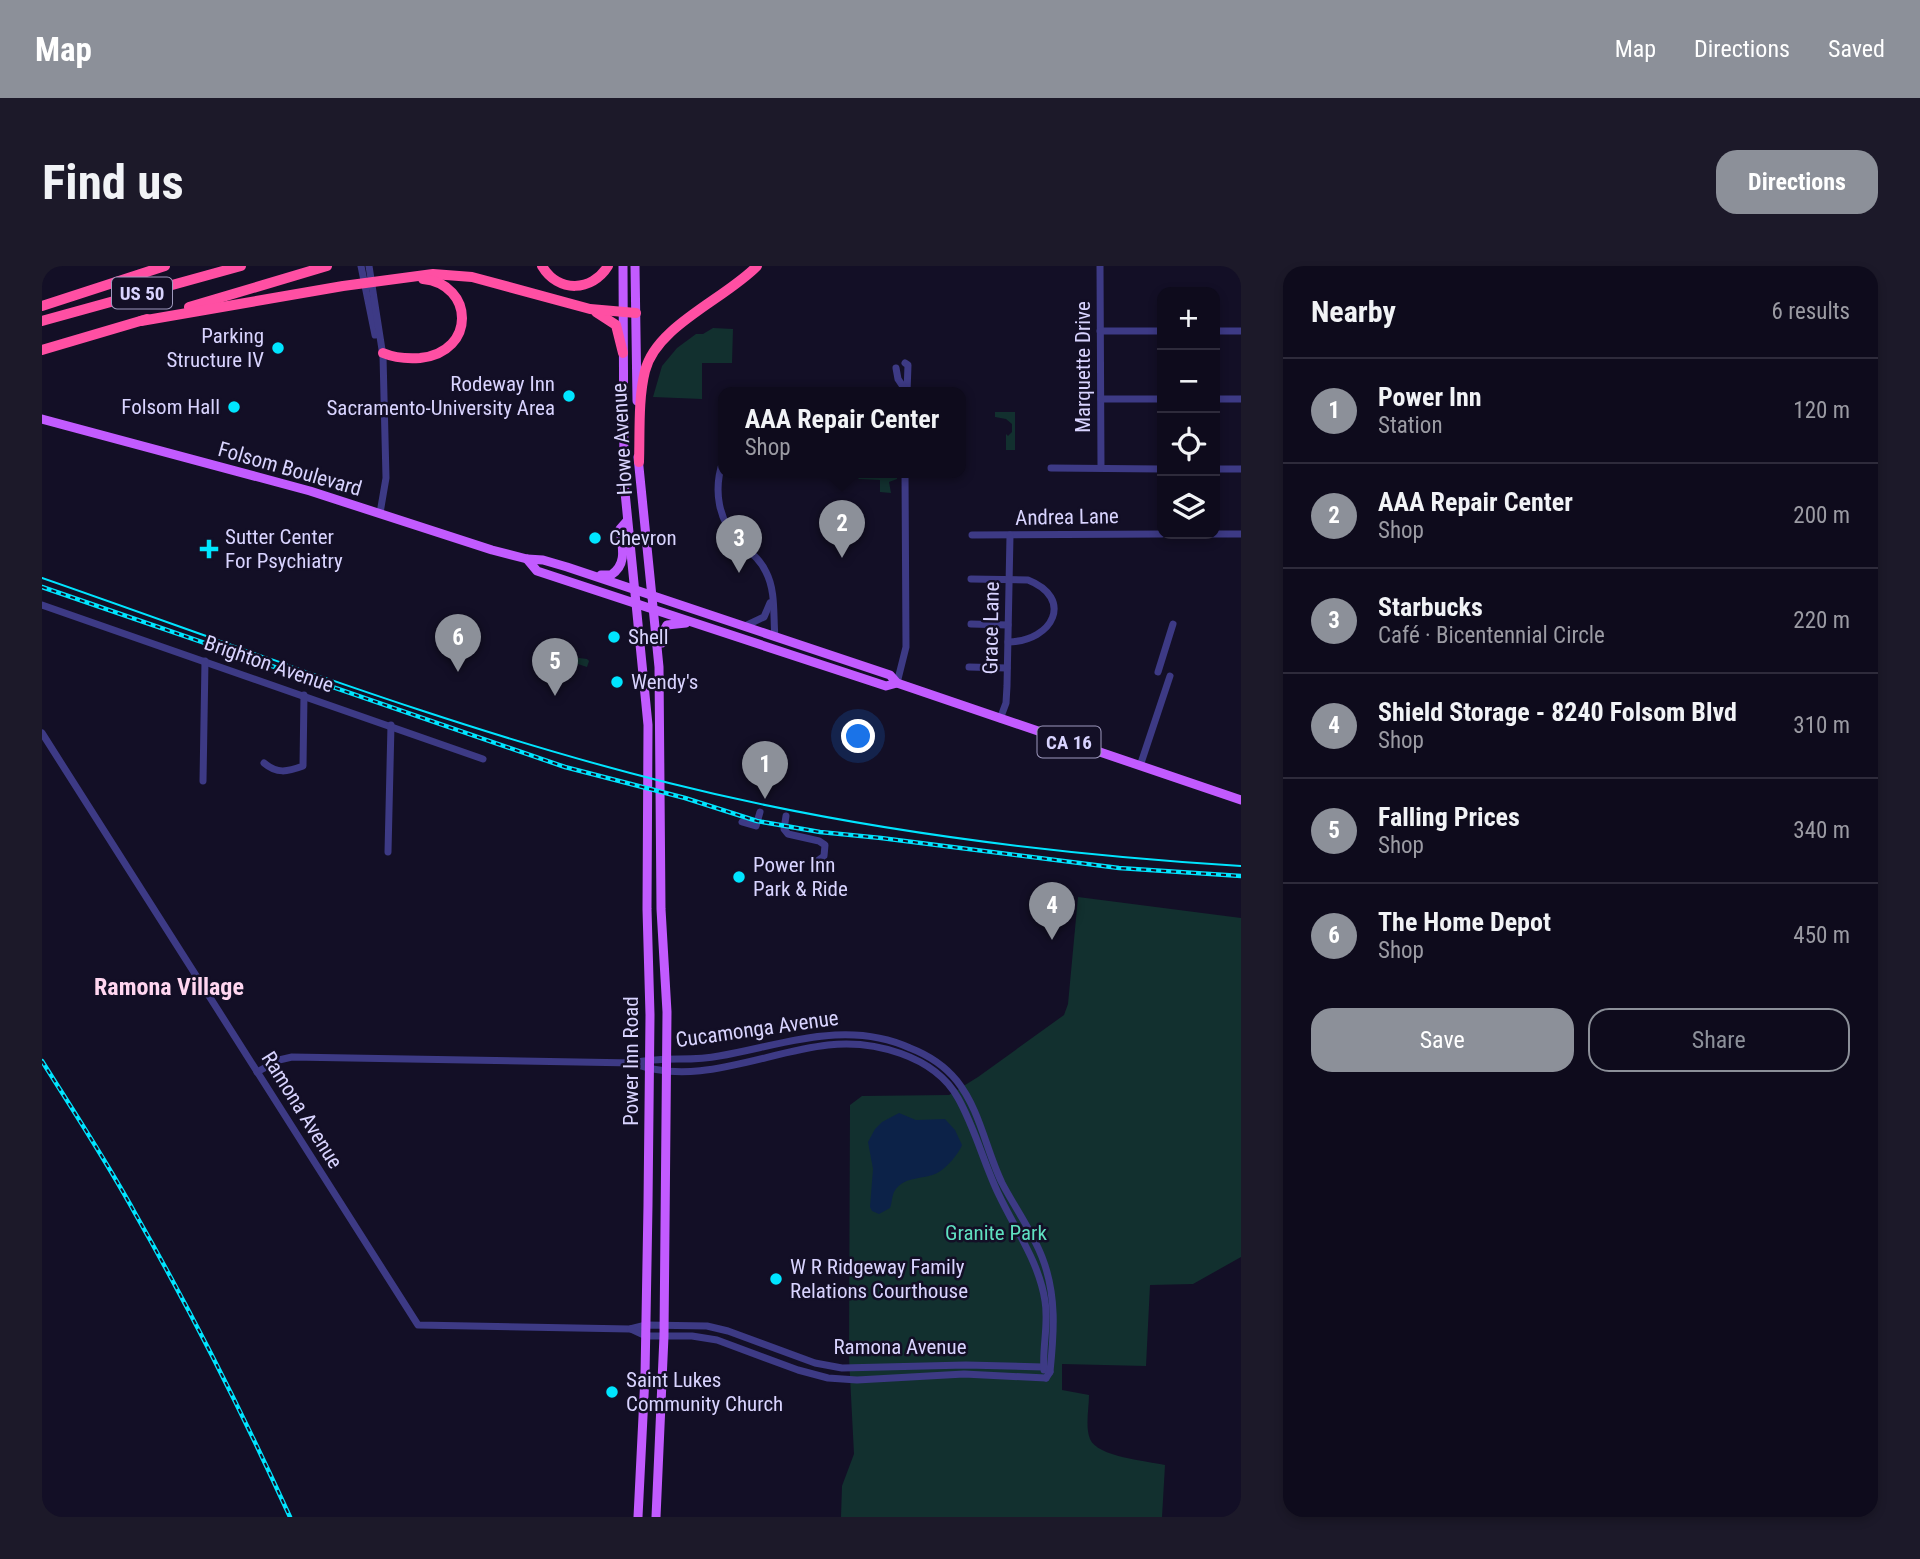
<!DOCTYPE html>
<html lang="en">
<head>
<meta charset="utf-8">
<style>
  body { margin:0; font-family:"Roboto Condensed",sans-serif; background:#1c1929; color:#f1f3f6 }
  .controls { position:absolute; right:21px; top:21px; display:grid; overflow:hidden; border-radius:14px; box-shadow:0 4px 10px #0003 }
  .controls button { width:63px; height:63px; display:grid; place-items:center; padding:0; border:0; border-bottom:2px solid #2e2b3b; background:#0e0b1c; color:#f1f3f6; font:35px sans-serif }
  .you { position:absolute; left:817px; top:471px; width:24px; height:24px; margin:-18px; border:5px solid #fff; border-radius:50%; background:#1a73e8; box-shadow:0 0 0 10px #1a73e833 }
  .badge { display:grid; place-items:center; width:46px; height:46px; border-radius:50%; background:#8c9099; color:#fff; font-size:23px; font-weight:700 }
  .pin { position:absolute; translate:-50% -58px; filter:drop-shadow(0 2px 4px #0008) }
  .pin::after { content:''; position:absolute; top:37px; width:24px; height:21px; background:inherit; clip-path:polygon(0 0,100% 0,50% 100%) }
  .popup { position:absolute; left:676px; top:121px; width:248px; height:91px; box-sizing:border-box; display:grid; place-content:center; border-radius:14px; background:#0e0b1c; filter:drop-shadow(0 2px 5px #0005); font-size:23px; white-space:nowrap; color:#9b9ba3 }
  .popup b { font-size:26px; color:#f1f3f6 }
  .popup::after { content:''; position:absolute; left:50%; top:100%; margin-left:-14px; border:14px solid transparent; border-top-color:#0e0b1c }
  .list { margin:0; padding:0; list-style:none }
  h2 { display:flex; justify-content:space-between; align-items:center; height:91px; margin:0; padding:0 28px; font-size:30px }
  h2 small { font-size:23px; font-weight:400; color:#9b9ba3 }
  .list li { display:grid; grid-template-columns:46px 1fr auto; gap:21px; align-items:center; box-sizing:border-box; height:105px; padding:0 28px; border-top:2px solid #2e2b3b }
  .list b { display:block; font-size:26px; white-space:nowrap }
  .list p { margin:0; font-size:23px; white-space:nowrap; color:#9b9ba3 }
  .list em { font-size:23px; font-style:normal; color:#9b9ba3 }
  .actions { display:flex; gap:14px; padding:21px 28px }
  .actions a { flex:1; padding:16px 0; border:2px solid #8c9099; border-radius:21px; text-align:center; font-size:24px; color:#8c9099 }
  .actions .main { background:#8c9099; color:#fff }
  .icon { flex:none; width:38px; height:38px; fill:none; stroke:currentColor; stroke-width:2; stroke-linecap:round; stroke-linejoin:round }
  .map { position:relative; flex:none; width:1199px; height:1251px; overflow:hidden; border-radius:21px }
  header { display:flex; align-items:center; gap:42px; box-sizing:border-box; height:98px; padding:0 35px; background:#8c9099; color:#fff }
  header strong { font-size:33px }
  nav { display:flex; gap:38px; margin-inline-start:auto; font-size:24px }
  .intro { display:flex; align-items:center; justify-content:space-between; box-sizing:border-box; height:168px; padding:0 42px }
  h1 { margin:0; font-size:49px }
  .button { padding:18px 32px; border-radius:21px; background:#8c9099; color:#fff; font-size:24px; font-weight:700 }
  main { display:flex; gap:42px; padding:0 42px }
  aside { flex:1; background:#0e0b1c; border-radius:21px; box-shadow:0 4px 10px #0003 }
  .map>svg:first-child { display:block }
</style>
</head>
<body>
<header>
<strong>Map</strong>
<nav><a>Map</a><a>Directions</a><a>Saved</a></nav>
</header>
<div class="intro"><h1>Find us</h1><a class="button">Directions</a></div>
<main>
<div class="map">
<svg width="1199" height="1251" viewBox="0 0 1199 1251">
  <rect width="100%" height="100%" fill="#130f26"/>
  <g fill="#12302f">
    <path d="M671,62L691,63L690,97H660V133L611,131L620,100L635,82L654,68H661Z"/>
    <path d="M953,146H973V184H964V168L966,170L970,166V158L964,153L953,151Z"/>
    <path d="M810,206H855V213L847,216L849,227L838,226V214L817,213Z"/>
    <path d="M514,389L545,393L547,395L545,401L512,390Z"/>
    <path d="M1036,631L1199,652V991L1151,1018L1108,1019L1104,1100L1020,1098V1124L1047,1129C1047,1142 1043,1161 1048,1173C1055,1191 1105,1195 1123,1199L1120,1251H799L800,1220L812,1188L807,1091L808,839L820,830L907,829L936,811L1022,749L1026,738Z"/>
  </g>
  <path fill="#0c2248" d="M857,847L874,854L903,853L913,864L920,879C916,889 903,904 893,908C879,914 861,910 852,926C850,930 850,937 848,942L837,948L830,945L828,941L831,903L826,876L833,863L840,856Z"/>
  <g fill="none" stroke-linecap="round" stroke-linejoin="round">
    <g stroke="#3d3a85" stroke-width="7">
      <path d="M319,0L333,69"/>
      <path d="M327,0L341,90L344,212L338,247"/>
      <path d="M1058,0L1059,202"/>
      <path d="M1058,65H1120"/>
      <path d="M1173,65H1199"/>
      <path d="M863,97L866,99L865,126"/>
      <path d="M854,102L856,113L864,125"/>
      <path d="M1059,133H1120"/>
      <path d="M1173,133H1199"/>
      <path d="M681,195C671,224 676,255 698,277C708,286 718,293 724,306C734,325 731,350 733,371"/>
      <path d="M1009,202L1120,203"/>
      <path d="M1173,203H1199"/>
      <path d="M1129,268H1199"/>
      <path d="M930,269L1120,268"/>
      <path d="M929,313L986,314C1032,332 1012,375 966,376"/>
      <path d="M0,339L441,493"/>
      <path d="M929,358L966,359"/>
      <path d="M703,360L722,351L728,337"/>
      <path d="M927,401L965,402"/>
      <path d="M1116,406L1131,358"/>
      <path d="M855,417L864,381L863,206"/>
      <path d="M958,453L964,437L965,420L968,269"/>
      <path d="M0,467L376,1059L588,1063L604,1059L665,1060L686,1065L773,1097L800,1102L924,1099L1001,1101L1008,1106"/>
      <path d="M222,497C235,508 245,506 261,500L262,429"/>
      <path d="M1098,500L1128,410"/>
      <path d="M161,515L163,395"/>
      <path d="M744,550L742,563L746,568L777,575L783,579L782,590L774,596"/>
      <path d="M700,556L714,560L718,546"/>
      <path d="M346,586L349,459"/>
      <path d="M593,798C656,821 723,786 786,779C831,774 892,789 916,832C933,862 942,898 957,929C974,965 997,996 1003,1035C1007,1058 1000,1081 1002,1104"/>
      <path d="M215,806L237,794L250,791L592,797C620,790 649,796 677,790C741,779 804,753 868,782C886,789 903,800 915,815C938,844 944,884 960,917C973,942 990,965 1000,991C1015,1029 1012,1067 1008,1106L1004,1112"/>
      <path d="M589,1063L604,1070H650L675,1074L756,1104L786,1112L815,1114L922,1108L1004,1112"/>
    </g>
    <g stroke="#c25bff" stroke-width="9">
      <path d="M581,0L582,216L606,459L605,643L608,749L606,939L603,1110L596,1251"/>
      <path d="M593,0L595,135"/>
      <path d="M0,153L268,225L450,284L485,293L501,294L525,301L848,409L855,417L1199,534"/>
      <path d="M596,191L617,401L619,643L625,746L622,1070L614,1251"/>
      <path d="M485,293L495,305L844,420L855,417"/>
      <path d="M559,309H569C586,298 580,280 578,263L585,255"/>
      <path d="M620,377V368L625,359L644,357"/>
    </g>
    <g stroke="#ff4fa3" stroke-width="10">
      <path d="M500,0C516,27 550,26 566,0"/>
      <path d="M0,40L123,0"/>
      <path d="M147,41L285,0"/>
      <path d="M554,46L574,59L581,87"/>
      <path d="M0,55L199,0"/>
      <path d="M99,55L301,20L391,8L430,11L548,43L594,47"/>
      <path d="M0,84L105,53"/>
      <path d="M341,87C353,92 364,93 378,92C435,86 432,18 381,13"/>
      <path d="M597,196C598,167 596,133 603,105C614,60 683,33 715,0"/>
    </g>
    <path stroke="#00e5ff" stroke-width="2" d="M0,312C207,384 414,464 627,517C814,564 1007,588 1199,600"/>
    <g stroke="#00e5ff" stroke-width="4.5">
      <g id="rail">
        <path d="M0,321L523,501L643,532L715,555L778,566L839,572L1077,602L1199,610"/>
        <path d="M0,795C32,846 65,896 94,949C150,1047 201,1148 248,1251"/>
      </g>
    </g>
    <use href="#rail" stroke="#130f26" stroke-width="2" stroke-dasharray="5" stroke-linecap="butt"/>
  </g>
  <g fill="#00e5ff" stroke="#130f26" stroke-width="2.5">
    <circle cx="236" cy="82" r="7"/>
    <circle cx="527" cy="130" r="7"/>
    <circle cx="192" cy="141" r="7"/>
    <circle cx="553" cy="272" r="7"/>
    <path d="M163.5 272.5h7v7h7v7h-7v7h-7v-7h-7v-7h7z"/>
    <circle cx="572" cy="371" r="7"/>
    <circle cx="575" cy="416" r="7"/>
    <circle cx="697" cy="611" r="7"/>
    <circle cx="734" cy="1013" r="7"/>
    <circle cx="570" cy="1126" r="7"/>
  </g>
  <g text-anchor="middle" dominant-baseline="central" stroke-width="5" stroke-linejoin="round" paint-order="stroke">
    <g fill="#130f26" stroke="#9e99be" stroke-width="2">
      <rect x="70" y="11.5" width="60" height="31" rx="5"/>
      <rect x="995.5" y="460.5" width="63" height="31" rx="5"/>
    </g>
    <g font-size="19" font-weight="bold" fill="#d9d4ff">
      <text x="100" y="27">US 50</text>
      <text x="1027" y="476">CA 16</text>
    </g>
    <g font-size="21" fill="#d9d4ff" stroke="#130f26" text-anchor="start">
      <text x="222" y="70" text-anchor="end">Parking<tspan x="222" dy="24">Structure IV</tspan></text>
      <text x="513" y="118" text-anchor="end">Rodeway Inn<tspan x="513" dy="24">Sacramento-University Area</tspan></text>
      <text x="178" y="141" text-anchor="end">Folsom Hall</text>
      <text x="183" y="271">Sutter Center<tspan x="183" dy="24">For Psychiatry</tspan></text>
      <text x="567" y="272">Chevron</text>
      <text x="586" y="371">Shell</text>
      <text x="589" y="416">Wendy's</text>
      <text x="711" y="599">Power Inn<tspan x="711" dy="24">Park &amp; Ride</tspan></text>
      <text x="748" y="1001">W R Ridgeway Family<tspan x="748" dy="24">Relations Courthouse</tspan></text>
      <text x="584" y="1114">Saint Lukes<tspan x="584" dy="24">Community Church</tspan></text>
    </g>
    <g font-size="21" fill="#d9d4ff" stroke="#130f26">
      <text transform="translate(1041 101) rotate(-90)">Marquette Drive</text>
      <text transform="translate(580 173) rotate(-93)">Howe Avenue</text>
      <text transform="translate(248 203) rotate(16)">Folsom Boulevard</text>
      <text transform="translate(1025 251) rotate(-1)">Andrea Lane</text>
      <text transform="translate(949 362) rotate(-89)">Grace Lane</text>
      <text transform="translate(227 398) rotate(19)">Brighton Avenue</text>
      <text transform="translate(715 763) rotate(-8)">Cucamonga Avenue</text>
      <text transform="translate(589 795) rotate(-90)">Power Inn Road</text>
      <text transform="translate(260 844) rotate(58)">Ramona Avenue</text>
      <text x="858" y="1081">Ramona Avenue</text>
    </g>
    <g font-size="21" fill="#5fe0c0" stroke="#130f26">
      <text x="954" y="967">Granite Park</text>
    </g>
    <g font-size="24" font-weight="bold" fill="#ffd6f0" stroke="#130f26">
      <text x="127" y="721">Ramona Village</text>
    </g>
  </g>
</svg>
<div class="controls">
<button>+</button>
<button>−</button>
<button><svg class="icon" aria-label="locate" viewBox="0 0 24 24"><circle cx="12" cy="12" r="6"/><path d="M12 2v4M12 18v4M2 12h4M18 12h4"/></svg></button>
<button><svg class="icon" aria-label="layers" viewBox="0 0 24 24"><path d="M12 4l9 5-9 5-9-5zM3 14l9 5 9-5"/></svg></button>
</div>
<div class="you"></div>
<div class="pin badge" style="left:723px;top:533px">1</div>
<div class="pin badge" style="left:800px;top:292px">2</div>
<div class="popup"><b>AAA Repair Center</b>Shop</div>
<div class="pin badge" style="left:697px;top:307px">3</div>
<div class="pin badge" style="left:1010px;top:674px">4</div>
<div class="pin badge" style="left:513px;top:430px">5</div>
<div class="pin badge" style="left:416px;top:406px">6</div>
</div>
<aside>
<h2>Nearby<small>6 results</small></h2>
<ul class="list">
<li><span class="badge">1</span><div><b>Power Inn</b><p>Station</p></div><em>120 m</em></li>
<li><span class="badge">2</span><div><b>AAA Repair Center</b><p>Shop</p></div><em>200 m</em></li>
<li><span class="badge">3</span><div><b>Starbucks</b><p>Café · Bicentennial Circle</p></div><em>220 m</em></li>
<li><span class="badge">4</span><div><b>Shield Storage - 8240 Folsom Blvd</b><p>Shop</p></div><em>310 m</em></li>
<li><span class="badge">5</span><div><b>Falling Prices</b><p>Shop</p></div><em>340 m</em></li>
<li><span class="badge">6</span><div><b>The Home Depot</b><p>Shop</p></div><em>450 m</em></li>
</ul>
<div class="actions"><a class="main">Save</a><a>Share</a></div>
</aside>
</main>
</body>
</html>
